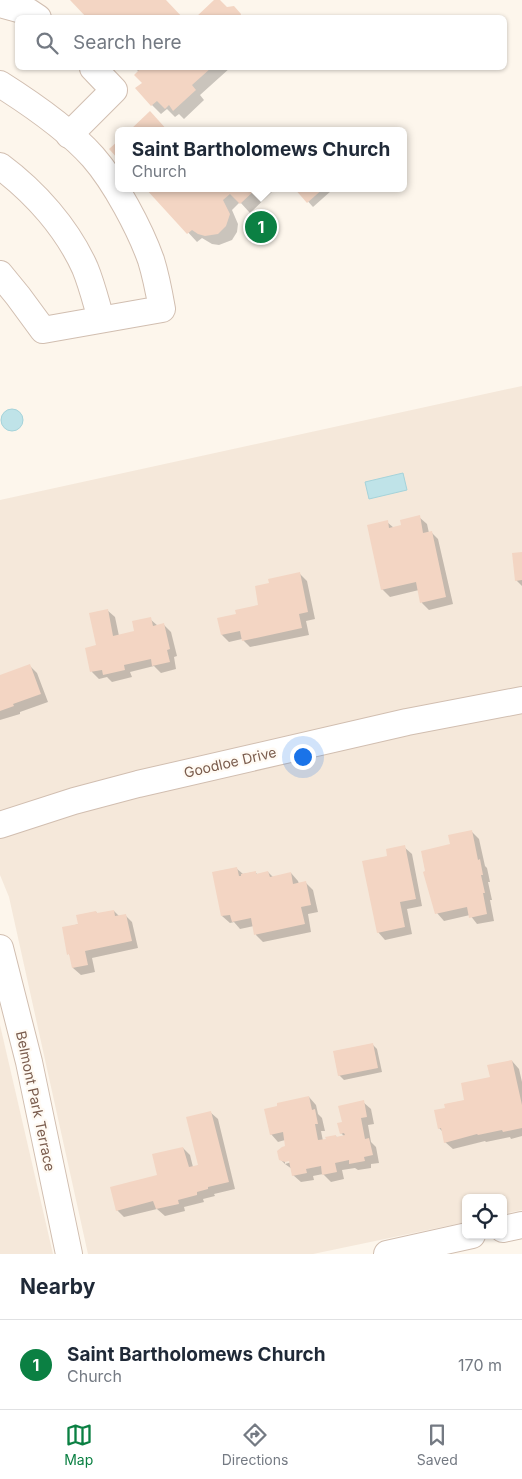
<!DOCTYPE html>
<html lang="en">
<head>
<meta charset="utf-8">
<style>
  body { margin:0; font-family:Inter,sans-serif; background:#f6f6f7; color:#1f2937 }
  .controls { position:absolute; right:15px; bottom:15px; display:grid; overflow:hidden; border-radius:8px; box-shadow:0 1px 4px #0004 }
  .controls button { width:45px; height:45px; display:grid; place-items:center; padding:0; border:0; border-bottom:1px solid #e0e1e3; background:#fff; color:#1f2937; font:25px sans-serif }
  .you { position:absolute; left:302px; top:756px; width:18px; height:18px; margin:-12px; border:4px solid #fff; border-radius:50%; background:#1a73e8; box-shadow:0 0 0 8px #1a73e833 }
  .badge { display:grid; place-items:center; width:32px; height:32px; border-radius:50%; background:#0b8043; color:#fff; font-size:16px; font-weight:700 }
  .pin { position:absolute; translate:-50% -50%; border:2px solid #fff; box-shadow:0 1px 5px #0006 }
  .popup { position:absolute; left:115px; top:127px; width:292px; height:65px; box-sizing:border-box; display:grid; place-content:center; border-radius:8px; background:#fff; filter:drop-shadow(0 1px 4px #0005); font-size:16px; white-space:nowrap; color:#747a83 }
  .popup b { font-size:19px; color:#1f2937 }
  .popup::after { content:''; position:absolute; left:50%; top:100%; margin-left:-10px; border:10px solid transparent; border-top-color:#fff }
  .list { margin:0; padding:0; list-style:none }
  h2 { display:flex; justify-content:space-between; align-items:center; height:65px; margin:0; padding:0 20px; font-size:21px }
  h2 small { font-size:16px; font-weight:400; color:#747a83 }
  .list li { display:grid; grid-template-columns:32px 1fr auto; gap:15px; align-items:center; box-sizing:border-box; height:90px; padding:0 20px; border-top:1px solid #e0e1e3 }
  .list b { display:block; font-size:19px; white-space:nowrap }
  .list p { margin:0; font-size:16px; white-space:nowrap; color:#747a83 }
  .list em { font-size:16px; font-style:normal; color:#747a83 }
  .icon { flex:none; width:28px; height:28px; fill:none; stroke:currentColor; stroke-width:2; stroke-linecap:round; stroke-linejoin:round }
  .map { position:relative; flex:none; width:522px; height:1254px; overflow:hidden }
  .search { position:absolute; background:#fff; box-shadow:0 1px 4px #0004; left:15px; right:15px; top:15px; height:55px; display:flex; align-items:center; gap:12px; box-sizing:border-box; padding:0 18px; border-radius:8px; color:#747a83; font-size:19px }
  .sheet { height:155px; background:#fff }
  nav { display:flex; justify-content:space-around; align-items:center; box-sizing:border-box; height:70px; border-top:1px solid #e0e1e3; background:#fff; font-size:14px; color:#747a83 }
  nav a { display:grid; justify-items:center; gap:2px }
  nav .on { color:#0b8043 }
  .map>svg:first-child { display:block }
</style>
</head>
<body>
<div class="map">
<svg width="522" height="1254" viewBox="0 0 522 1254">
  <rect width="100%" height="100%" fill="#fdf6ec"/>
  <g fill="#f5e8da">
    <path d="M522,386V1210L503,1214V1198H466V1222L313,1254H88L9,897L0,875V500Z"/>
    <path d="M0,1025L53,1254H0Z"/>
  </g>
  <g fill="#bfe3e8" stroke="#a5d3da">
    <circle cx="12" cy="420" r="11"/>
    <path d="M403,473L407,490L369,499L365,482Z"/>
  </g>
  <g fill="#0003">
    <path d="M135,68H230L200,95L204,100L184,119L179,114L175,117L167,109L161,114L152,105L137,89L143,83L139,72Z"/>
    <path d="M147,188H276L250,213L240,202L232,210L238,224L237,232L232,240L219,245L212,244L202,238L197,242Z"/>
    <path d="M296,188H329L331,191L313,207Z"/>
    <path d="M419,517L427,524L429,533L431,532L438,539L453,604L429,610L422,603L419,590L390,597L382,589L387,522L394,528L403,526Z"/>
    <path d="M522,553V586L516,580Z"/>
    <path d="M300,574L307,581L315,619L306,621L309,635L250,647L242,639L229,642L222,635L219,619L238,615L260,606Z"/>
    <path d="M107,610L115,617L119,636L136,632L150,619L158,626L164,625L171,632L177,656L174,657L176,669L161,673L154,666L130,672L132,677L112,682L107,677L99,679L92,672L86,649L97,646Z"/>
    <path d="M30,666L37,673L48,702L20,712V714L0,720V677Z"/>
    <path d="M471,831L479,839L485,866L487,868L490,882H488L492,900H490L494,921L477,924L470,915L444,921L437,913L452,845Z"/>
    <path d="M404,847L412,854L422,906L407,909L412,934L385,940L378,932L389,857Z"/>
    <path d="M236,868L243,874L255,872L258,875L268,872L273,877L291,873L298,881L299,884L306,883L313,890L318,912L308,914L311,932L263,942L256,935L254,926L240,929L234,922L230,923L222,916Z"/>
    <path d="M114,911L119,916L125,915L132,922L138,948L92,958L95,972L81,975L73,968L71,957L69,954L63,928L79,924L96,912L98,914Z"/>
    <path d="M372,1044L377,1049L382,1072L344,1080L339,1075Z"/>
    <path d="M512,1061L519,1069L522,1082V1136L511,1139L510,1137L486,1142L485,1141L453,1149L445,1142L443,1132L439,1128L446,1109L466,1101Z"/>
    <path d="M309,1097L316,1105L318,1114L322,1118L325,1131H321L323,1141L336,1136L337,1138L344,1136L341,1133L343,1123L363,1102L371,1109L374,1124L368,1125L371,1142L376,1147L379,1163L371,1164V1168L358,1170L355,1168L342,1170L344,1179L331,1182L323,1174L313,1176L314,1180L301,1182L293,1175L292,1169L285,1164L295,1161V1159L285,1161V1164L280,1159L287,1147L285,1140L278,1142L271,1134Z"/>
    <path d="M210,1112L218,1119L235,1189L214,1194L215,1196L203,1199L204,1202L184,1207L185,1211L165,1216L157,1209L124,1217L117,1210L159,1176L183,1148L190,1155L193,1167L200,1165Z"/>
  </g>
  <g fill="#f3d5c3">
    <path d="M70,0H166L183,18H87Z"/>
    <path d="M214,0H220L227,7L234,6L241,14L240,18H195Z"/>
    <path d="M140,68H211L192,85L196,90L173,111L169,105L165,109L157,101L151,106L135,88L142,83L134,75L141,68Z"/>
    <path d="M150,111L168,131H129Z"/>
    <path d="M119,140V160L109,149Z"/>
    <path d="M145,188H257L240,204L230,194L223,200L230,214L226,226L218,234L205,236L198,234L192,230L187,234Z"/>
    <path d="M294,188H324L307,203Z"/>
    <path d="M420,515L423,533L432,531L446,597L420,603L416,582L381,590L367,525L388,520L389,528L401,525L400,520Z"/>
    <path d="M522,552V580L515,581L512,553Z"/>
    <path d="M300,572L308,612L299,614L302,628L242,641L240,631L221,635L217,618L236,614L235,610L258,605L255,586L269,583L268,579Z"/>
    <path d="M108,609L113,636L134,631L132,621L151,617L153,626L164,623L170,649L167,650L170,662L152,666L151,659L124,665L125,670L103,675L102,670L90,672L85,648L96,645L89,613Z"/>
    <path d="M30,664L41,694L13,704L14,706L0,711V675Z"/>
    <path d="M472,830L478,860L480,859L483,875H481L485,893H483L487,914L469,918L467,907L435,914L423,872L425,871L421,851L450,844L448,835Z"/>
    <path d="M405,845L416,899L400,902L405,927L377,933L362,861L387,856L386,849Z"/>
    <path d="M237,867L239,876H241V874L256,871V874L268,871L270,877L291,872L293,884L306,881L311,905L301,907L305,924L254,935L251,918L232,922L230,915L221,916L212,872Z"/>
    <path d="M114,910L115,916L126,914L132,941L85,951L88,965L72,968L69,954L67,955L62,927L78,924L76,915L96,911L97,913Z"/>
    <path d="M373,1043L378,1068L338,1076L333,1051Z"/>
    <path d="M512,1060L522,1105V1128L503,1132L502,1130L478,1135L477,1134L444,1143L441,1128L438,1129L434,1110L445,1108L444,1104L464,1100L461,1083L490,1077L487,1065Z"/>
    <path d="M309,1096L312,1110L315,1109L318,1124H315L318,1140L326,1139L325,1137L336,1135V1137L345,1135L344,1133L340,1134L337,1123L342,1122L338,1106L364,1100L367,1117L361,1118L365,1139L369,1138L373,1155L364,1157L365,1161L349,1164V1160L335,1163L337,1172L322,1175L321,1166L306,1169L307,1173L292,1176L289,1161L285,1162L279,1160L277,1151L282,1147L285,1146L283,1132L270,1135L264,1109L277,1106V1103Z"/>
    <path d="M211,1111L229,1182L208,1187V1189L197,1192V1195L178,1200L179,1204L156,1209L153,1201L116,1211L110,1187L157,1175L152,1154L183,1147L189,1167L198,1165L186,1117Z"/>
  </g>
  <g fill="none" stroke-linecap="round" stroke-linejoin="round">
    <g stroke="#d1beb0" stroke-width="28">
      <g id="minor">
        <path d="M0,4L29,12L38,18"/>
        <path d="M0,84C30,103 70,131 93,157C115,182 140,229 151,260C156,276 159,292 162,309L43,330L18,296L0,274"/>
        <path d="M69,135L114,90L93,68"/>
        <path d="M0,166C35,192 67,228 85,268C92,285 96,302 101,319"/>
        <path d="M0,825L74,801L138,784L407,722L522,700"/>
        <path d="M0,948L29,1062L69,1254"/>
        <path d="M503,1229L522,1225"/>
        <path d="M387,1254L472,1235"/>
      </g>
    </g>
    <use href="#minor" stroke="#fff" stroke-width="26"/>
  </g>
  <g text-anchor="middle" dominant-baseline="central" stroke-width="4.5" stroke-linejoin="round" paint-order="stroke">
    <g font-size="14" fill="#7a5c4d" stroke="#fffaf3">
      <text transform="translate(230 762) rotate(-13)">Goodloe Drive</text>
      <text transform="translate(36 1101) rotate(78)">Belmont Park Terrace</text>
    </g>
  </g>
</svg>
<div class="controls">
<button><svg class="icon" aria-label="locate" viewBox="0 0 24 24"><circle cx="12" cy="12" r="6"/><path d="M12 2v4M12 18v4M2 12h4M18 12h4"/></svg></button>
</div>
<div class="you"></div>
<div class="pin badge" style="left:261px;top:227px">1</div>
<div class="popup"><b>Saint Bartholomews Church</b>Church</div>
<div class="search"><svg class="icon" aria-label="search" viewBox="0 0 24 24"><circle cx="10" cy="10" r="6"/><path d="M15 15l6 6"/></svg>Search here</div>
</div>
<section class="sheet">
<h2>Nearby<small></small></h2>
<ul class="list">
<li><span class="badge">1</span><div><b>Saint Bartholomews Church</b><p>Church</p></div><em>170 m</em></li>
</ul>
</section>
<nav>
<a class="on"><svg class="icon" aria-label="map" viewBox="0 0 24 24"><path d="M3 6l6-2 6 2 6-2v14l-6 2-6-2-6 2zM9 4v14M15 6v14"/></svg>Map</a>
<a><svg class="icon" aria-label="directions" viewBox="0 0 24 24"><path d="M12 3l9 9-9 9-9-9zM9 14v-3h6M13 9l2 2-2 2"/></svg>Directions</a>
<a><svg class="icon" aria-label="saved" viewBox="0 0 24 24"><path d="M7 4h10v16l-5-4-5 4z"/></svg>Saved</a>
</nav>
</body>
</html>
